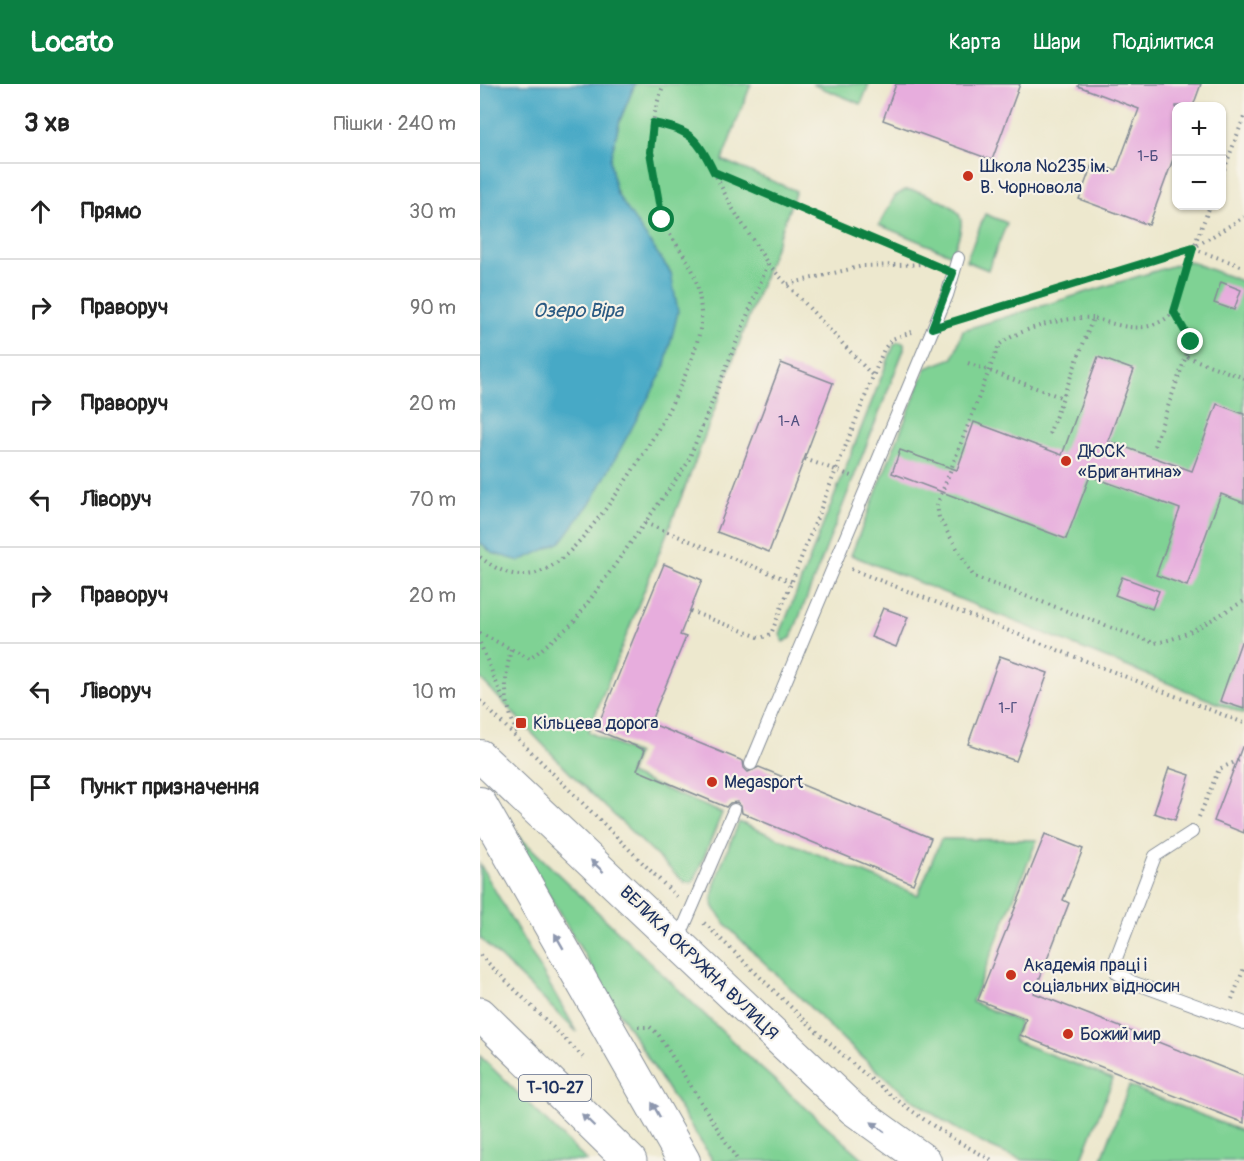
<!DOCTYPE html>
<html lang="uk">
<head>
<meta charset="utf-8">
<style>
  body { margin:0; font-family:Pangolin,sans-serif; background:#f6f6f6; color:#222 }
  .controls { position:absolute; right:18px; top:18px; display:grid; overflow:hidden; border-radius:12px; box-shadow:0 2px 4px #0004 }
  .controls button { width:54px; height:54px; display:grid; place-items:center; padding:0; border:0; border-bottom:2px solid #e0e0e0; background:#fff; color:#222; font:30px sans-serif }
  .stop { position:absolute; width:18px; height:18px; margin:-14px; border:4px solid #0b8043; border-radius:50%; background:#fff }
  .stop.end { background:#0b8043; border-color:#fff; box-shadow:0 2px 6px #0008 }
  .list { margin:0; padding:0; list-style:none }
  h2 { display:flex; justify-content:space-between; align-items:center; height:78px; margin:0; padding:0 24px; font-size:26px }
  h2 small { font-size:20px; font-weight:400; color:#767676 }
  .list li { display:grid; grid-template-columns:39px 1fr auto; gap:18px; align-items:center; box-sizing:border-box; height:96px; padding:0 24px; border-top:2px solid #e0e0e0 }
  .list b { display:block; font-size:22px; white-space:nowrap }
  .list em { font-size:20px; font-style:normal; color:#767676 }
  .icon { flex:none; width:33px; height:33px; fill:none; stroke:currentColor; stroke-width:2; stroke-linecap:round; stroke-linejoin:round }
  .map { position:relative; flex:none; width:764px; height:1077px; overflow:hidden }
  header { display:flex; align-items:center; gap:36px; box-sizing:border-box; height:84px; padding:0 30px; background:#0b8043; color:#fff }
  header strong { font-size:28px }
  nav { display:flex; gap:33px; margin-inline-start:auto; font-size:21px }
  main { display:flex }
  aside { flex:1; background:#fff }
  .map>svg:first-child { display:block }
</style>
</head>
<body>
<header>
<strong>Locato</strong>
<nav><a>Карта</a><a>Шари</a><a>Поділитися</a></nav>
</header>
<main>
<aside>
<h2>3 хв<small>Пішки · 240 m</small></h2>
<ul class="list">
<li><svg class="icon" aria-label="ahead" viewBox="0 0 24 24"><path d="M12 20V5M6 11l6-6 6 6"/></svg><div><b>Прямо</b></div><em>30 m</em></li>
<li><svg class="icon" aria-label="right" viewBox="0 0 24 24"><path d="M7 20v-9h11M14 6l5 5-5 5"/></svg><div><b>Праворуч</b></div><em>90 m</em></li>
<li><svg class="icon" aria-label="right" viewBox="0 0 24 24"><path d="M7 20v-9h11M14 6l5 5-5 5"/></svg><div><b>Праворуч</b></div><em>20 m</em></li>
<li><svg class="icon" aria-label="left" viewBox="0 0 24 24"><path d="M17 20v-9H6M10 6l-5 5 5 5"/></svg><div><b>Ліворуч</b></div><em>70 m</em></li>
<li><svg class="icon" aria-label="right" viewBox="0 0 24 24"><path d="M7 20v-9h11M14 6l5 5-5 5"/></svg><div><b>Праворуч</b></div><em>20 m</em></li>
<li><svg class="icon" aria-label="left" viewBox="0 0 24 24"><path d="M17 20v-9H6M10 6l-5 5 5 5"/></svg><div><b>Ліворуч</b></div><em>10 m</em></li>
<li><svg class="icon" aria-label="arrive" viewBox="0 0 24 24"><path d="M6 21V4h12l-3 4 3 4H6"/></svg><div><b>Пункт призначення</b></div></li>
</ul>
</aside>
<div class="map">
<svg width="764" height="1077" viewBox="0 0 764 1077">
  <rect width="100%" height="100%" fill="#f7f3e8"/>
  <filter id="ink" filterUnits="userSpaceOnUse"><feTurbulence type="fractalNoise" baseFrequency=".0167" numOctaves="2"/><feDisplacementMap in="SourceGraphic" scale="12" xChannelSelector="R" yChannelSelector="G"/><feConvolveMatrix kernelMatrix="1 2 1 2 8 2 1 2 1" color-interpolation-filters="sRGB"/></filter>
  <filter id="wash" filterUnits="userSpaceOnUse"><feTurbulence type="fractalNoise" baseFrequency=".008" numOctaves="4" result="noise"/><feDisplacementMap in="SourceGraphic" scale="24" xChannelSelector="R" yChannelSelector="G"/><feGaussianBlur stdDeviation="1.35" result="paint"/><feColorMatrix in="noise" values="0 0 0 0 0 0 0 0 0 0 0 0 0 0 0 0 0 1.4 0 .05"/><feComposite in="paint" operator="in"/></filter>
  <g filter="url(#wash)">
    <rect width="100%" height="100%" fill="#ede8ce"/>
    <g fill="#7fd294" stroke="#4d8079" stroke-width="1.5">
      <path d="M155,0H271L242,76L316,107L212,386L108,648L157,670L149,690L242,729L214,797L205,799L89,688L0,594V458L12,469L191,189C170,158 128,114 130,76C132,50 146,23 155,0Z"/>
      <path d="M332,0H389L381,20Z"/>
      <path d="M425,106C437,105 446,110 457,115C490,128 483,142 472,171L399,141L415,112Z"/>
      <path d="M505,130L527,139L508,186L486,177Z"/>
      <path d="M708,177L764,198V630L371,471L446,284L473,274L483,246Z"/>
      <path d="M418,258L424,259V265L311,554L303,558L300,550L414,261Z"/>
      <path d="M259,738L438,811L461,755L557,756L492,918L540,938L533,956L633,995L601,1077C584,1077 558,1077 542,1076C443,1042 366,958 293,887C277,871 244,843 234,823C226,808 253,755 259,738Z"/>
      <path d="M27,741L274,978L386,1077H233L135,922Z"/>
      <path d="M0,780L13,803L97,948L0,854Z"/>
      <path d="M0,972L107,1077H0Z"/>
      <path d="M649,1002L764,1048V1077H621Z"/>
    </g>
    <path fill="#47a9c6" stroke="#316c92" stroke-width="1.5" d="M0,0H155L140,36L130,76L136,109L191,189L198,228L184,285L113,415L81,458L40,477L12,469L0,458Z"/>
    <g id="blocks">
      <g fill="#e7addd">
        <path d="M416,0H540L512,76L403,36Z"/>
        <path d="M599,0H721L713,22H696V67L669,141L599,115L613,78L636,87L659,25L598,2Z"/>
        <path d="M741,198L761,206L754,226L734,219Z"/>
        <path d="M618,273L654,286L628,357L712,387L737,320L764,330V419L741,410L707,502L676,491L700,425L610,392L586,455L412,389L420,366L477,386L494,338L582,371Z"/>
        <path d="M301,279L353,299L289,468L237,448Z"/>
        <path d="M184,480L222,496L200,551L206,553L170,639L263,677L264,684L268,688L279,683L451,754L433,800L262,729L261,722L257,718L250,719L246,723L157,686L165,666L116,646Z"/>
        <path d="M642,493L679,507L672,525L635,511Z"/>
        <path d="M403,524L428,533L416,563L391,553Z"/>
        <path d="M761,558L764,559V625L740,617Z"/>
        <path d="M520,572L568,589L536,677L488,660Z"/>
        <path d="M762,663L764,664V749L734,737Z"/>
        <path d="M689,684L710,691L695,736L674,729Z"/>
        <path d="M565,750L603,765L583,816L589,819L554,909L764,992V1039L540,951L546,935L498,916Z"/>
      </g>
    </g>
  </g>
  <g filter="url(#ink)">
    <use href="#blocks" fill-opacity="0" stroke="#848c96" stroke-width="1.5"/>
    <g fill="none" stroke-linecap="round" stroke-linejoin="round">
      <g stroke="#848c96" stroke-width="14">
        <g id="service">
          <path d="M271,680L467,211L478,174"/>
          <path d="M712,748L675,772L635,877L637,889L652,898L764,939"/>
          <path d="M198,856L254,726"/>
        </g>
      </g>
      <g stroke="#848c96" stroke-width="34">
        <g id="secondary">
          <path d="M0,672L373,1025L445,1077"/>
          <path d="M0,719L204,1077"/>
        </g>
      </g>
      <g stroke="#848c96" stroke-width="35">
        <path id="trunk" d="M0,930L150,1077"/>
      </g>
      <g stroke="#848c96" stroke-width="4" stroke-dasharray="1.5 4.5" stroke-linecap="butt">
        <path d="M234,88L456,182"/>
        <path d="M742,91L764,33"/>
        <path d="M714,165L764,183"/>
        <path d="M288,180L393,292"/>
        <path d="M308,200L383,182L449,180"/>
        <path d="M613,234C587,232 538,245 519,261L457,421L459,434L494,493L674,559C706,555 736,532 764,517"/>
        <path d="M477,236L713,164L764,133"/>
        <path d="M707,273L764,294"/>
        <path d="M488,279L583,314"/>
        <path d="M569,350L613,234C643,243 668,252 694,228"/>
        <path d="M674,362L711,258L694,228L708,177L730,122"/>
        <path d="M325,375L372,392"/>
        <path d="M165,439L312,498"/>
        <path d="M0,473C34,500 61,496 91,466C136,420 213,302 221,239C222,227 219,205 215,193C209,174 192,157 183,138C179,129 179,117 177,107C170,66 168,39 184,0"/>
        <path d="M371,485L764,639"/>
        <path d="M210,527L281,554L291,550L404,265L412,255L432,248"/>
        <path d="M0,549L50,575L94,538L207,380L288,180L251,122L222,64L201,45L173,39"/>
        <path d="M0,559L24,617"/>
        <path d="M31,565C23,600 24,616 37,650"/>
        <path d="M0,617L197,813"/>
        <path d="M719,733L739,685L764,674"/>
        <path d="M224,839C314,924 401,1021 514,1077"/>
        <path d="M0,871L103,973"/>
        <path d="M752,915L764,884"/>
        <path d="M158,943H170L178,950L258,1077"/>
      </g>
      <use href="#service" stroke="#fff" stroke-width="12"/>
      <use href="#secondary" stroke="#fff" stroke-width="32"/>
      <use href="#trunk" stroke="#fff" stroke-width="33"/>
    </g>
    <defs><path id="oneway-solid" d="M-6-.8H1V-3.2L6.5 0L1 3.2V.8H-6Z" transform="scale(1.5)"/></defs>
    <g fill="#8d97ae">
      <use href="#oneway-solid" transform="translate(117 782) rotate(-137)"/>
      <use href="#oneway-solid" transform="translate(79 857) rotate(-120)"/>
      <use href="#oneway-solid" transform="translate(176 1026) rotate(-119)"/>
      <use href="#oneway-solid" transform="translate(108 1036) rotate(-136)"/>
      <use href="#oneway-solid" transform="translate(398 1043) rotate(-143)"/>
    </g>
  </g>
  <g fill="none" stroke-linecap="round" stroke-linejoin="round" filter="url(#ink)">
    <path stroke="#0b8043" stroke-width="8" d="M182,136L170,68L173,39C211,46 217,54 234,88L473,189L452,244L713,164L694,228L711,258"/>
  </g>
  <g fill="#c8321e" stroke="#f7f3e8" stroke-width="2">
    <circle cx="488" cy="92" r="6"/>
    <circle cx="586" cy="377" r="6"/>
    <rect x="35" y="633" width="12" height="12" rx="3"/>
    <circle cx="232" cy="698" r="6"/>
    <circle cx="531" cy="891" r="6"/>
    <circle cx="588" cy="950" r="6"/>
  </g>
  <g text-anchor="middle" dominant-baseline="central" stroke-width="4.5" stroke-linejoin="round" paint-order="stroke">
    <g font-size="15" fill="#4e4e7e">
      <text x="668" y="72">1-Б</text>
      <text x="309" y="337">1-А</text>
      <text x="528" y="624">1-Г</text>
    </g>
    <rect fill="#f7f3e8" stroke="#5d6a87" stroke-width="1.5" x="39" y="991" width="72" height="26" rx="4.5"/>
    <g font-size="16" font-weight="bold" fill="#1b2f5e">
      <text x="75" y="1004">Т-10-27</text>
    </g>
    <g font-size="18" fill="#1b2f5e" stroke="#f7f3e8" text-anchor="start">
      <text x="500" y="82">Школа №235 ім.<tspan x="500" dy="21">В. Чорновола</tspan></text>
      <text x="598" y="367">ДЮСК<tspan x="598" dy="21">«Бригантина»</tspan></text>
      <text x="53" y="639">Кільцева дорога</text>
      <text x="244" y="698">Megasport</text>
      <text x="543" y="881">Академія праці і<tspan x="543" dy="21">соціальних відносин</tspan></text>
      <text x="600" y="950">Божий мир</text>
    </g>
    <g font-size="18" fill="#1b2f5e" stroke="#f7f3e8">
      <text transform="translate(219 879) rotate(44)">ВЕЛИКА ОКРУЖНА ВУЛИЦЯ</text>
    </g>
    <g font-size="20" font-style="italic" fill="#2a5a82" stroke="#f7f3e8">
      <text x="98" y="226">Озеро Віра</text>
    </g>
  </g>
</svg>
<div class="controls">
<button>+</button>
<button>−</button>
</div>
<div class="stop" style="left:182px;top:136px"></div>
<div class="stop end" style="left:711px;top:258px"></div>
</div>
</main>
</body>
</html>
